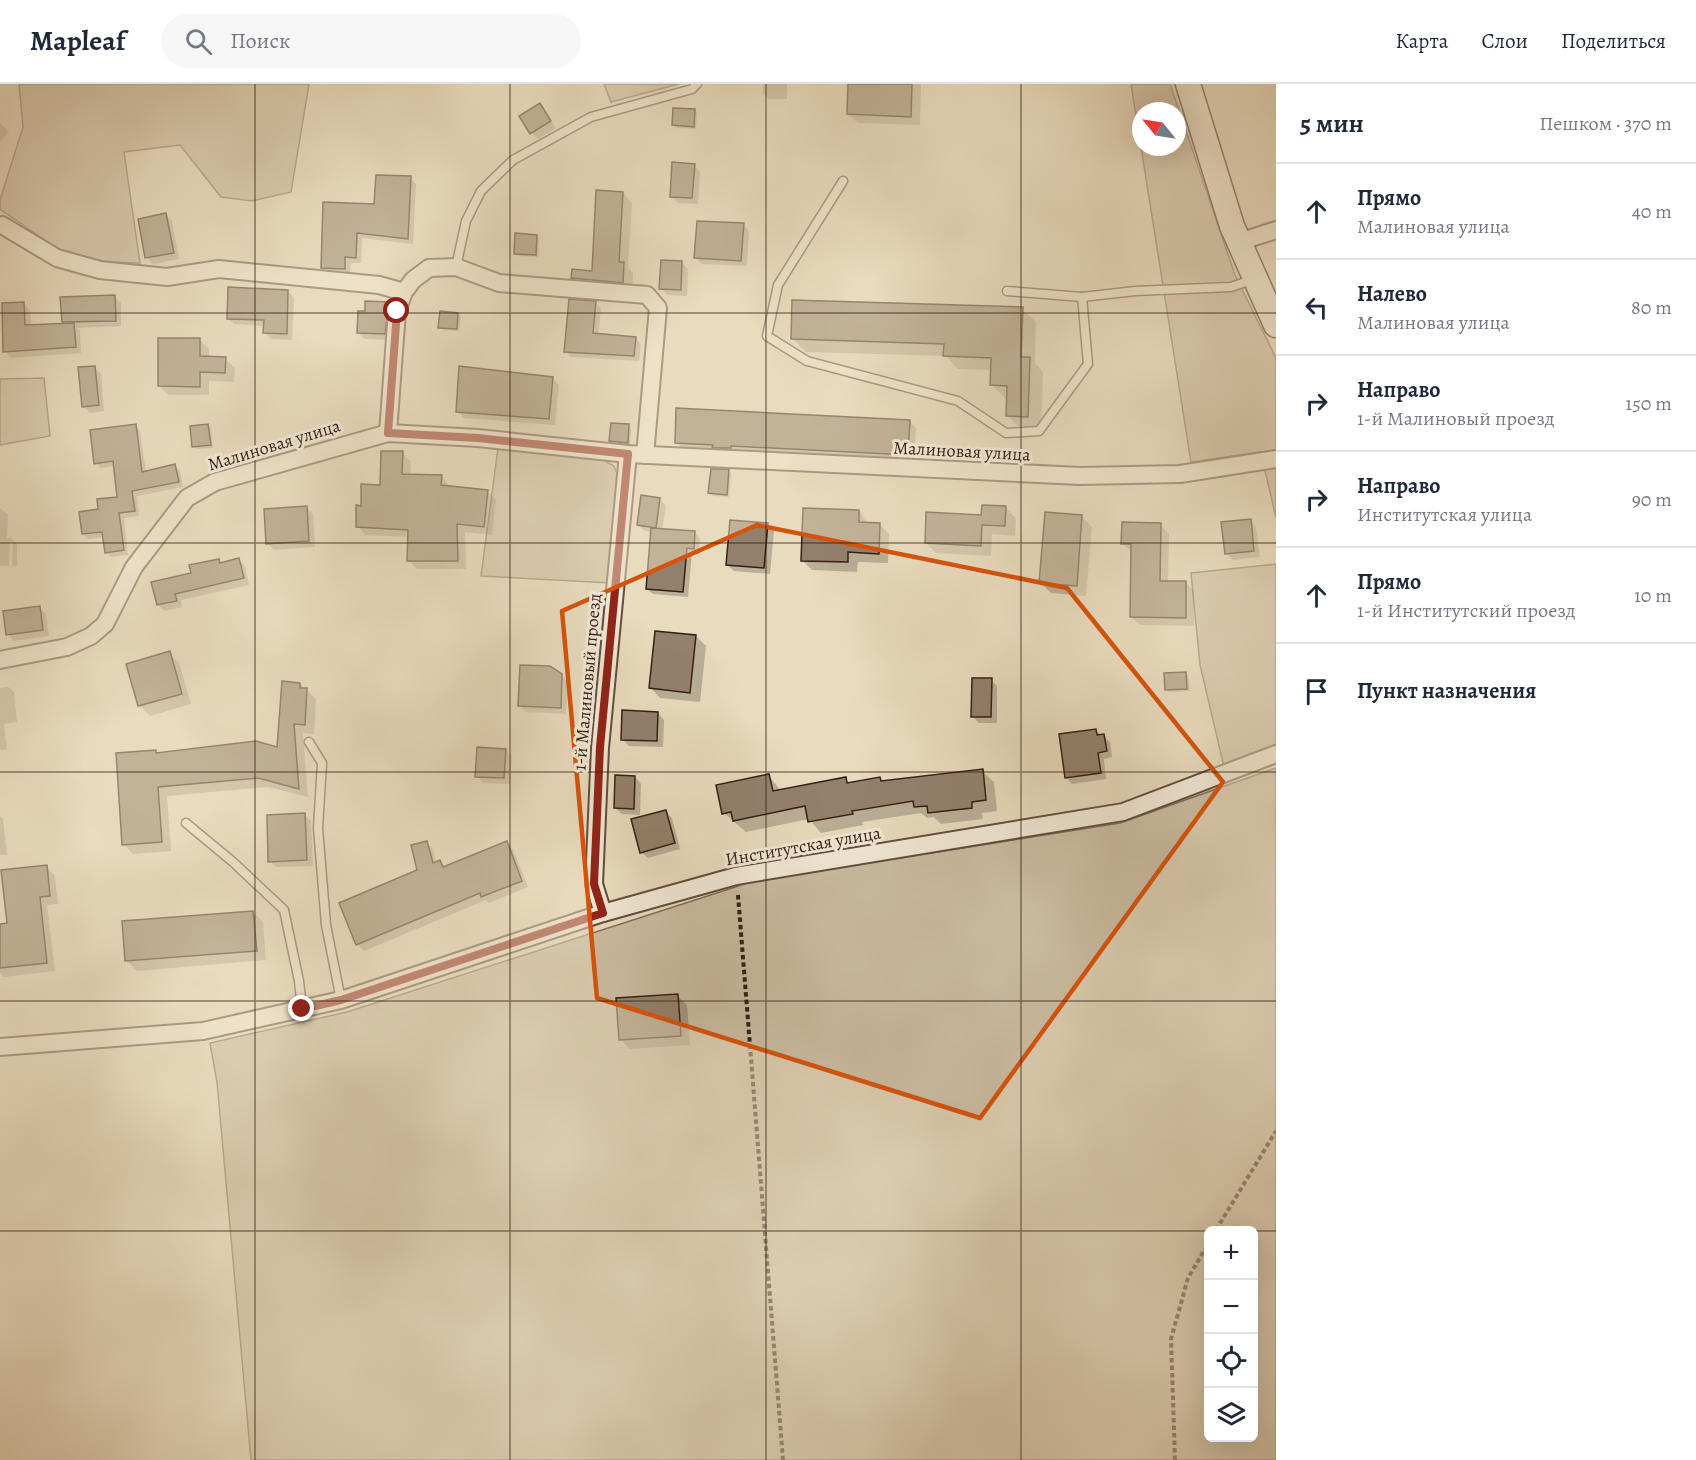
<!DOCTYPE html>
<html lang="ru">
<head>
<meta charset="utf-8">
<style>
  body { margin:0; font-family:Alegreya,serif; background:#f6f6f7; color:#1f2937 }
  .controls { position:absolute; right:18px; bottom:18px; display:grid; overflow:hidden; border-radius:9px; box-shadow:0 6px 24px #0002 }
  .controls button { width:54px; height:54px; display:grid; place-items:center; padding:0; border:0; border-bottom:2px solid #e0e1e3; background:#fff; color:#1f2937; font:30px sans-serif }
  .compass { position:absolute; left:1132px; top:18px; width:54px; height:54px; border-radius:50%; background:#fff; box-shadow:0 6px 24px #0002; rotate:300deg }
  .stop { position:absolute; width:18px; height:18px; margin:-14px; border:4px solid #8f2418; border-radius:50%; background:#fff }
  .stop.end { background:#8f2418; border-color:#fff; box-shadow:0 2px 6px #0008 }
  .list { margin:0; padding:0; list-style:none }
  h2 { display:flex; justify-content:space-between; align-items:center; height:78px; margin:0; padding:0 24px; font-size:26px }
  h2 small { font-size:20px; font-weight:400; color:#747a83 }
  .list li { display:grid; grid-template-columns:39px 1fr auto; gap:18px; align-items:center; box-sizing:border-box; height:96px; padding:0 24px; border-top:2px solid #e0e1e3 }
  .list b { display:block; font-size:22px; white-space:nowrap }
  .list p { margin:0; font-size:20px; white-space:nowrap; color:#747a83 }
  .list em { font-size:20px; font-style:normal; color:#747a83 }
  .icon { flex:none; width:33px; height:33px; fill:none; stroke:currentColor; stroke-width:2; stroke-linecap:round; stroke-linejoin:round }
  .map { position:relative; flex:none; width:1276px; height:1376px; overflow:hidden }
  header { display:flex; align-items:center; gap:36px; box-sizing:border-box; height:84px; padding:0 30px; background:#fff; border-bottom:2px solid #e0e1e3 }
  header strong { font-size:28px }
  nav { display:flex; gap:33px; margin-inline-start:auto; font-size:21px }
  .search { width:420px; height:54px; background:#f6f6f7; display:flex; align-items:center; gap:15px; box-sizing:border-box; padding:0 21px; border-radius:33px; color:#747a83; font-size:22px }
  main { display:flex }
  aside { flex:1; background:#fff }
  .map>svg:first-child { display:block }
</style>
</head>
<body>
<header>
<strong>Mapleaf</strong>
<div class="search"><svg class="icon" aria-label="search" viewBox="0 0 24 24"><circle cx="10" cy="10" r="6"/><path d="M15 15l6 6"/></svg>Поиск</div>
<nav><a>Карта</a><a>Слои</a><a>Поделиться</a></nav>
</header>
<main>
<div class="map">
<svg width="1276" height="1376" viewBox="0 0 1276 1376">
  <rect width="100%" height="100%" fill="#e9dbbe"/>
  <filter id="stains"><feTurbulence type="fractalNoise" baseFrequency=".00333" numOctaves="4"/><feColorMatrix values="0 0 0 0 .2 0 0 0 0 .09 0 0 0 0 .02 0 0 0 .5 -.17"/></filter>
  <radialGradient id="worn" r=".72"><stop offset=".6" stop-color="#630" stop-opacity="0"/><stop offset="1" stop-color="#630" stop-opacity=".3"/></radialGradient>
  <g fill="#cabba1" stroke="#806c5a" stroke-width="1.5" fill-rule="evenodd">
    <path d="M19,0H309L291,108L252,117L221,113L180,61L124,68L140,179L106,178L58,165L0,125V116L23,43Z"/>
    <path d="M604,0H679L611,18Z"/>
    <path d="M1131,0H1170L1235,191L1276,274V366L1191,378ZM1141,27H1177V63H1141Z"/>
    <path d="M44,294L50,352L0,361V295Z"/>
    <path d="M498,364L603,376L614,382L618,392L610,499L481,492Z"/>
    <path d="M1276,380V434L1264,382Z"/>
    <path d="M1276,480V660L1224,683L1200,581L1191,489Z"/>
    <path d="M1276,684V1376H251L217,998L210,959L347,928L754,797L1120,739ZM1208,1146H1254V1354H1208Z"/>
  </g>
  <g fill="#0003" fill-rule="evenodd">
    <path d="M763,0H787V15H769L763,9Z"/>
    <path d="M849,0H921L920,41L858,39L848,30Z"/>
    <path d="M540,21L556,44L538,55L531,49Z"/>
    <path d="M694,27L697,29L696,45L676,44L674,41Z"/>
    <path d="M0,39L9,48L0,58Z"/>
    <path d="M694,81L700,88L698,120L678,119L671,112Z"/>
    <path d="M410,94L416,100L413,160L362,154L361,179H351L350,191L328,190L322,184L376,122Z"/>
    <path d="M623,109L632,119L628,184L633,189L632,207L582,203L572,194L593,189ZM581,194L594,195L593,198L581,197Z"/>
    <path d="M166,131L172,137L179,175L153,180L147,174Z"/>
    <path d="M743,140L749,147L747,182L702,180L696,174Z"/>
    <path d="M536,152L539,155L538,173L518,172L515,169Z"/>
    <path d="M682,179L688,185L687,212L667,211L661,204Z"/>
    <path d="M288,207L294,214L292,256L271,255L265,249V242L234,240L228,234Z"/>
    <path d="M115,213L121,219V242L77,244L80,247L81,269L11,274L5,267L24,220L30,226L31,242L67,241L63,238Z"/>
    <path d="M595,219L601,224L598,251L635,254L641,260L639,277L571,273L565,267Z"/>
    <path d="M388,220L395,226L391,256L365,255L358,249Z"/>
    <path d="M1022,225L1036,238L1035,279L1043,288L1041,346L1021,345L1008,332V314H1005L991,300L992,286L958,285L946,272L806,268L792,254Z"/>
    <path d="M458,230L461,233L459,247L443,246L440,243Z"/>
    <path d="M200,256L209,265V274L225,275L235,284L234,298L209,297V311H169L159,302Z"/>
    <path d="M94,283L101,290L104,327L90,329L83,322Z"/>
    <path d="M552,294L559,301L555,341L464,334L457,327Z"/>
    <path d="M910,338L916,344L914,377L683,365L676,358Z"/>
    <path d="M208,341L211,344L213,364L197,365L194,362Z"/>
    <path d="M135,342L140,347L146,388L175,382L180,387L183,403L137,412L139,432L124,434L128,471L111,473L106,468L104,453L88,455L83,450L100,426L119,414L115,382L101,384L96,379Z"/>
    <path d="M628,342L631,345L630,361L613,360L610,357Z"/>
    <path d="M402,369L411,378L410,392L442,393L450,404L487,407L496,416L492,451L465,448L466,485H417L409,477L410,453L366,451L357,442L363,423L382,402Z"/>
    <path d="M728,387L731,390L729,413L713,412L710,409Z"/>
    <path d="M660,415L666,422L662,446L695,449L700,454L699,470L692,469L688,513L653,510L647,505L652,448L645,447L638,441Z"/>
    <path d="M0,424L8,431L7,454H11L17,460V482H12L13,458H10L9,482H0Z"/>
    <path d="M307,424L313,430L315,463L274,466L268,459Z"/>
    <path d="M1006,424L1016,434L1015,452L992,450L991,472L936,469L926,459Z"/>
    <path d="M859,427L868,440H879L889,450L888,479L858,478L857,488L812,486L802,476Z"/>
    <path d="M1082,433L1092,443L1086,512L1051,509L1041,499Z"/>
    <path d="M1250,436L1256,443L1260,473L1233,476L1226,469Z"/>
    <path d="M767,440L774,447L770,490L734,487L727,481Z"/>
    <path d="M1160,441L1169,450L1168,498H1185L1194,507V542L1140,541L1131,533L1132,468L1123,460Z"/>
    <path d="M218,476L222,480L239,476L245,482L249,501L181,516L182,523L164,527L158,520L193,491Z"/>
    <path d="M40,524L46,530L49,552L14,557L8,550Z"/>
    <path d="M696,552L706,562L700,618L660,614L651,604Z"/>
    <path d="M169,569L179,579L191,620L150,632L140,622L128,581Z"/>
    <path d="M1186,589L1188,592L1190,607L1169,608L1167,606Z"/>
    <path d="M561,591L568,598L566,630L526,628L520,622Z"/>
    <path d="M991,596L997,602V639H979L973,633Z"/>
    <path d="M300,600L316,615L314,650L303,649L308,713L268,703L167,712L171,767L133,770L123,760L155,668L158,670L278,665Z"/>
    <path d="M8,603L14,608L17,638L4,640L7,666H0V604Z"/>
    <path d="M658,629L664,636L663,663L629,662L622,655Z"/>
    <path d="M1095,646L1110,658L1112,673L1104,675L1106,695L1072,700L1066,693Z"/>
    <path d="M505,666L512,672L510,700L483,699L477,692Z"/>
    <path d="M982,687L994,698L997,727L982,729L983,735L941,740L934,733L927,734L921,729L862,738L863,741L821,749L809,735L746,748L724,729L769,692L781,707L845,695L850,699L880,695L883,698Z"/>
    <path d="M635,693L641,700L640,731L622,730L615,724Z"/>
    <path d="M666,728L672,734L680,765L648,774L641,768Z"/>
    <path d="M305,731L311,737L313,782L276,783L270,777Z"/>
    <path d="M0,732L3,735L7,771H0Z"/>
    <path d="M426,759L433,765L436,780L440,778L445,783L506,759L513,765L528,803L489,819L486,816L364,867L357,860L419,786Z"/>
    <path d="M47,783L55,792L58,820L47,821L55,887L4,893L0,889V842L9,841Z"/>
    <path d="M253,828L263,838L266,876L137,887L127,877Z"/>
    <path d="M677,911L687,921L690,961L630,965L620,955Z"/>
  </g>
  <g fill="#93806c" stroke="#351e14" stroke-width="1.5">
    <path d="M848,0H912L911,33L847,30Z"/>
    <path d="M540,19L551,37L530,50L519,32Z"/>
    <path d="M673,24L695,25L694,43L672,41Z"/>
    <path d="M672,78L695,80L692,114L670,113Z"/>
    <path d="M376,91L411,92L408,155L357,149L356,174L345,173V185L321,184L323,118L374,120Z"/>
    <path d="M596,106L623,108L619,178H624L623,199L571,194L572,185L592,187Z"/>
    <path d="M166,129L174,169L145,174L138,135Z"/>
    <path d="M697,137L744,139L741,177L694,174Z"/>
    <path d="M515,149L537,151L536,171L514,170Z"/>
    <path d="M661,176L682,177L681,206L659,205Z"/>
    <path d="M228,203L288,206L287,250L263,249L264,236L227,235Z"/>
    <path d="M115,211L116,237L62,238L60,213Z"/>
    <path d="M569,215L596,217L593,249L636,253L634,272L564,268Z"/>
    <path d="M792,216L1023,223L1021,273H1030L1028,333L1006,332L1007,302L990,301L991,274L943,272L944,260L791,255Z"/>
    <path d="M365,217L389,218L385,250L357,249L358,227H365Z"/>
    <path d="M24,218L25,241L74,239L76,263L3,268L2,219Z"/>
    <path d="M440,227L458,229L457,245L438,244Z"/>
    <path d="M158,254H200V272L226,273L225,289L200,288V303L158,302Z"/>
    <path d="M95,282L99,321L82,323L78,283Z"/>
    <path d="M459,282L553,293L549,335L456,328Z"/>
    <path d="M676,324L910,336L908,371L731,362V364H712L713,361L675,359Z"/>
    <path d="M611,339L629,340L628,359L609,357Z"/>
    <path d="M136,340L142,388L175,380L179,398L132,407L135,427L119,429L124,466L105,469L102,448L82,450L79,428L98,425L97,415L117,413L113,377L94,380L90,346Z"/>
    <path d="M208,340L211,361L192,363L190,342Z"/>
    <path d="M381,367H403L402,390L442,391L441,401L488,406L484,443L457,440L458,477H407L408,446L356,443V421L361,422V400L380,401Z"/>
    <path d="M711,385H729L727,411L708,409Z"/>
    <path d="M641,411L660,414L656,444L637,441Z"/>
    <path d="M982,421L1006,422L1005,442L982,441L981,462L925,459L926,428L981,431Z"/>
    <path d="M307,422L309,457L266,460L264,425Z"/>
    <path d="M803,424L859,426V438L880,439L879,470L848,468V478L801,477Z"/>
    <path d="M1045,428L1082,431L1077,502L1039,499Z"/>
    <path d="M1251,435L1254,467L1225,470L1221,438Z"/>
    <path d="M730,436L768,439L764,484L726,481Z"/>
    <path d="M1122,438L1161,439L1160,497H1186V534L1130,533L1131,460H1121Z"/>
    <path d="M651,444L695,447L694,465L687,464L683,508L646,505Z"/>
    <path d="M239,474L244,494L175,510L177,517L157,521L151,498L191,489L189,481L219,475L220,479Z"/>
    <path d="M40,522L43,546L6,551L3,527Z"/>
    <path d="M655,547L696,551L690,609L649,604Z"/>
    <path d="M170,567L182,610L138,622L126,580Z"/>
    <path d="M520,581L550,582L562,590L561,624L518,622Z"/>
    <path d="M1186,588L1187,605L1165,606L1164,589Z"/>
    <path d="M972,594H992L991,633H971Z"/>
    <path d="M282,597L300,599V604H307L305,641L294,640L299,705L258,694L158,703L162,758L122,761L116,669L156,666V669L256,657L277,663Z"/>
    <path d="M622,626L658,628L657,657L621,656Z"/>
    <path d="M1096,645L1097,651L1104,650L1107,667L1098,669L1101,689L1065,694L1059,650Z"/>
    <path d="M477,663L506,665L504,694L475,693Z"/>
    <path d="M983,685L986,716L972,718V724L928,729L927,722L914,723L913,717L852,727L853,730L808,738L805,722L733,737L731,728L722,730L716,701L769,690L773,707L846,693L847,699L880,693L881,697Z"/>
    <path d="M615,691L635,692L634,725L614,724Z"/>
    <path d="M666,726L675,759L640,769L631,735Z"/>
    <path d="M305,729L307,776L268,778L267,731Z"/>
    <path d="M427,757L433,779L440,776L443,783L507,757L522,797L481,813L480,809L356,861L339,819L417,786L411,761Z"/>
    <path d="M47,781L50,812L40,813L47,879L0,884V840L7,839L1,786Z"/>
    <path d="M253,827L257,867L125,877L122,837Z"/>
    <path d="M678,910L681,952L619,956L616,914Z"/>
  </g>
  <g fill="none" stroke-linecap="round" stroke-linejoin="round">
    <g stroke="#624d3e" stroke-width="11">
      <g id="lane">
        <path d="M843,97L778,201L767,252L807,277L958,317L1006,349L1039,347L1088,280L1082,213"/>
        <path d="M456,183L466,137L481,107L513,76L591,33L692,5L697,0"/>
        <path d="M1007,207L1082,213L1135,207L1231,203L1254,195"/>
        <path d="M309,658L322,679L318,744L326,841L341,916"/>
        <path d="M186,739L233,778L284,826L299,897L302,925"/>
      </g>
    </g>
    <g stroke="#624d3e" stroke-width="20">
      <g id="street">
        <path d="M2,141L57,174L100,186L167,193L219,185L379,201L404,208"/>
        <path d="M1239,158L1276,146"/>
        <path d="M388,349L397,227L404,208L413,196L429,184L456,183L499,199L647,211L658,224L645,371"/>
        <path d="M0,576L67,563L91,552L105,540L134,483L187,414L215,398L388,349L478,354L628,370L1080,392L1180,390L1276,375"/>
        <path d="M603,829L594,800L600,664L628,370"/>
        <path d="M0,963L203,947L341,916L603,829L736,792L1123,728L1276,670"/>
      </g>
    </g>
    <g stroke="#351e14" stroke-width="27">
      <path id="secondary" d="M1188,0L1232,142L1276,241"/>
    </g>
    <g stroke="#351e14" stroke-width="4" stroke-dasharray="4.5 3" stroke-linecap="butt">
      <path d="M738,811L783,1376"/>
      <path d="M1216,1146L1276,1047"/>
      <path d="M1175,1376L1171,1255L1188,1194L1208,1160"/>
    </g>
    <use href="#lane" stroke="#f1e8d5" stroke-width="8"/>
    <use href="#street" stroke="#f1e8d5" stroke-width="16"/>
    <use href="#secondary" stroke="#f1e8d5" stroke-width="24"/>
  </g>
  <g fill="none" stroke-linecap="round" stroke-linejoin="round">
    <path stroke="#8f2418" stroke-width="8" d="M302,925L341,916L603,829L594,800L600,663L628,370L478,354L388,349L397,227"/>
  </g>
  <path d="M0 0H1276V1376H0ZM757,441L1067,504L1223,698L980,1034L597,914L562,527Z" fill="#e9dbbe" fill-opacity=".55" fill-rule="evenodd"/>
  <path fill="none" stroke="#d6530d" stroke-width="4.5" stroke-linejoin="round" d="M757,441L1067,504L1223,698L980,1034L597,914L562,527Z"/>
  <path fill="none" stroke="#351e14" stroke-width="1.5" stroke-opacity="0.55" d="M255,0V1376M510,0V1376M766,0V1376M1021,0V1376M0,229H1276M0,459H1276M0,688H1276M0,917H1276M0,1147H1208M1254,1147H1276"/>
  <g text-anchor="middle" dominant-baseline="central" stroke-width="6" stroke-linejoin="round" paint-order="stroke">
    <g font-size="18" fill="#351e14" stroke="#f1e8d5">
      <text transform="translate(274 361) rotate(-17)">Малиновая улица</text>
      <text transform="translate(962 367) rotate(3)">Малиновая улица</text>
      <text transform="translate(587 598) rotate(-85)">1-й Малиновый проезд</text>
      <text transform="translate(803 762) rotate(-10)">Институтская улица</text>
    </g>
  </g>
  <rect width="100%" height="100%" filter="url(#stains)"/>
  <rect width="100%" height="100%" fill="url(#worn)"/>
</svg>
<div class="controls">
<button>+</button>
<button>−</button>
<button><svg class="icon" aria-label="locate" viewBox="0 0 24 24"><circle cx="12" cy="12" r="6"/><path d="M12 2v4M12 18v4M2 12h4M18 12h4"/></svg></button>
<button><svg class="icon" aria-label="layers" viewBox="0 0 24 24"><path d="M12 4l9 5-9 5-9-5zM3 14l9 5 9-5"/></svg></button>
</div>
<svg class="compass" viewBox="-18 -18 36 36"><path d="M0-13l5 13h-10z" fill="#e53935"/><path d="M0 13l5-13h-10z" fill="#747a83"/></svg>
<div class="stop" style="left:397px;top:227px"></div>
<div class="stop end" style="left:302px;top:925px"></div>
</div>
<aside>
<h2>5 мин<small>Пешком · 370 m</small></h2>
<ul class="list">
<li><svg class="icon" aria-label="ahead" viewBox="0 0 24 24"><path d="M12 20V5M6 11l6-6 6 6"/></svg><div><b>Прямо</b><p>Малиновая улица</p></div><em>40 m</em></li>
<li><svg class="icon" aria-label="left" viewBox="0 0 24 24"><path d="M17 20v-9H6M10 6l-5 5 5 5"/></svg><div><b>Налево</b><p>Малиновая улица</p></div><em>80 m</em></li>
<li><svg class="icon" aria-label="right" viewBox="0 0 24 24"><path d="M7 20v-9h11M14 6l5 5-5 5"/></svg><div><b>Направо</b><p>1-й Малиновый проезд</p></div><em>150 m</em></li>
<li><svg class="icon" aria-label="right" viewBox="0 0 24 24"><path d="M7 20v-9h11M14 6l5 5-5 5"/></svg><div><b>Направо</b><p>Институтская улица</p></div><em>90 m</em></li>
<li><svg class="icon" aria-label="ahead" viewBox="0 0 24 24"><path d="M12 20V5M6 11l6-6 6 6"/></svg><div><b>Прямо</b><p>1-й Институтский проезд</p></div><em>10 m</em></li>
<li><svg class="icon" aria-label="arrive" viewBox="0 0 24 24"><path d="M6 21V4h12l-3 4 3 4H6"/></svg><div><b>Пункт назначения</b></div></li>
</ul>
</aside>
</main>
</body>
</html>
